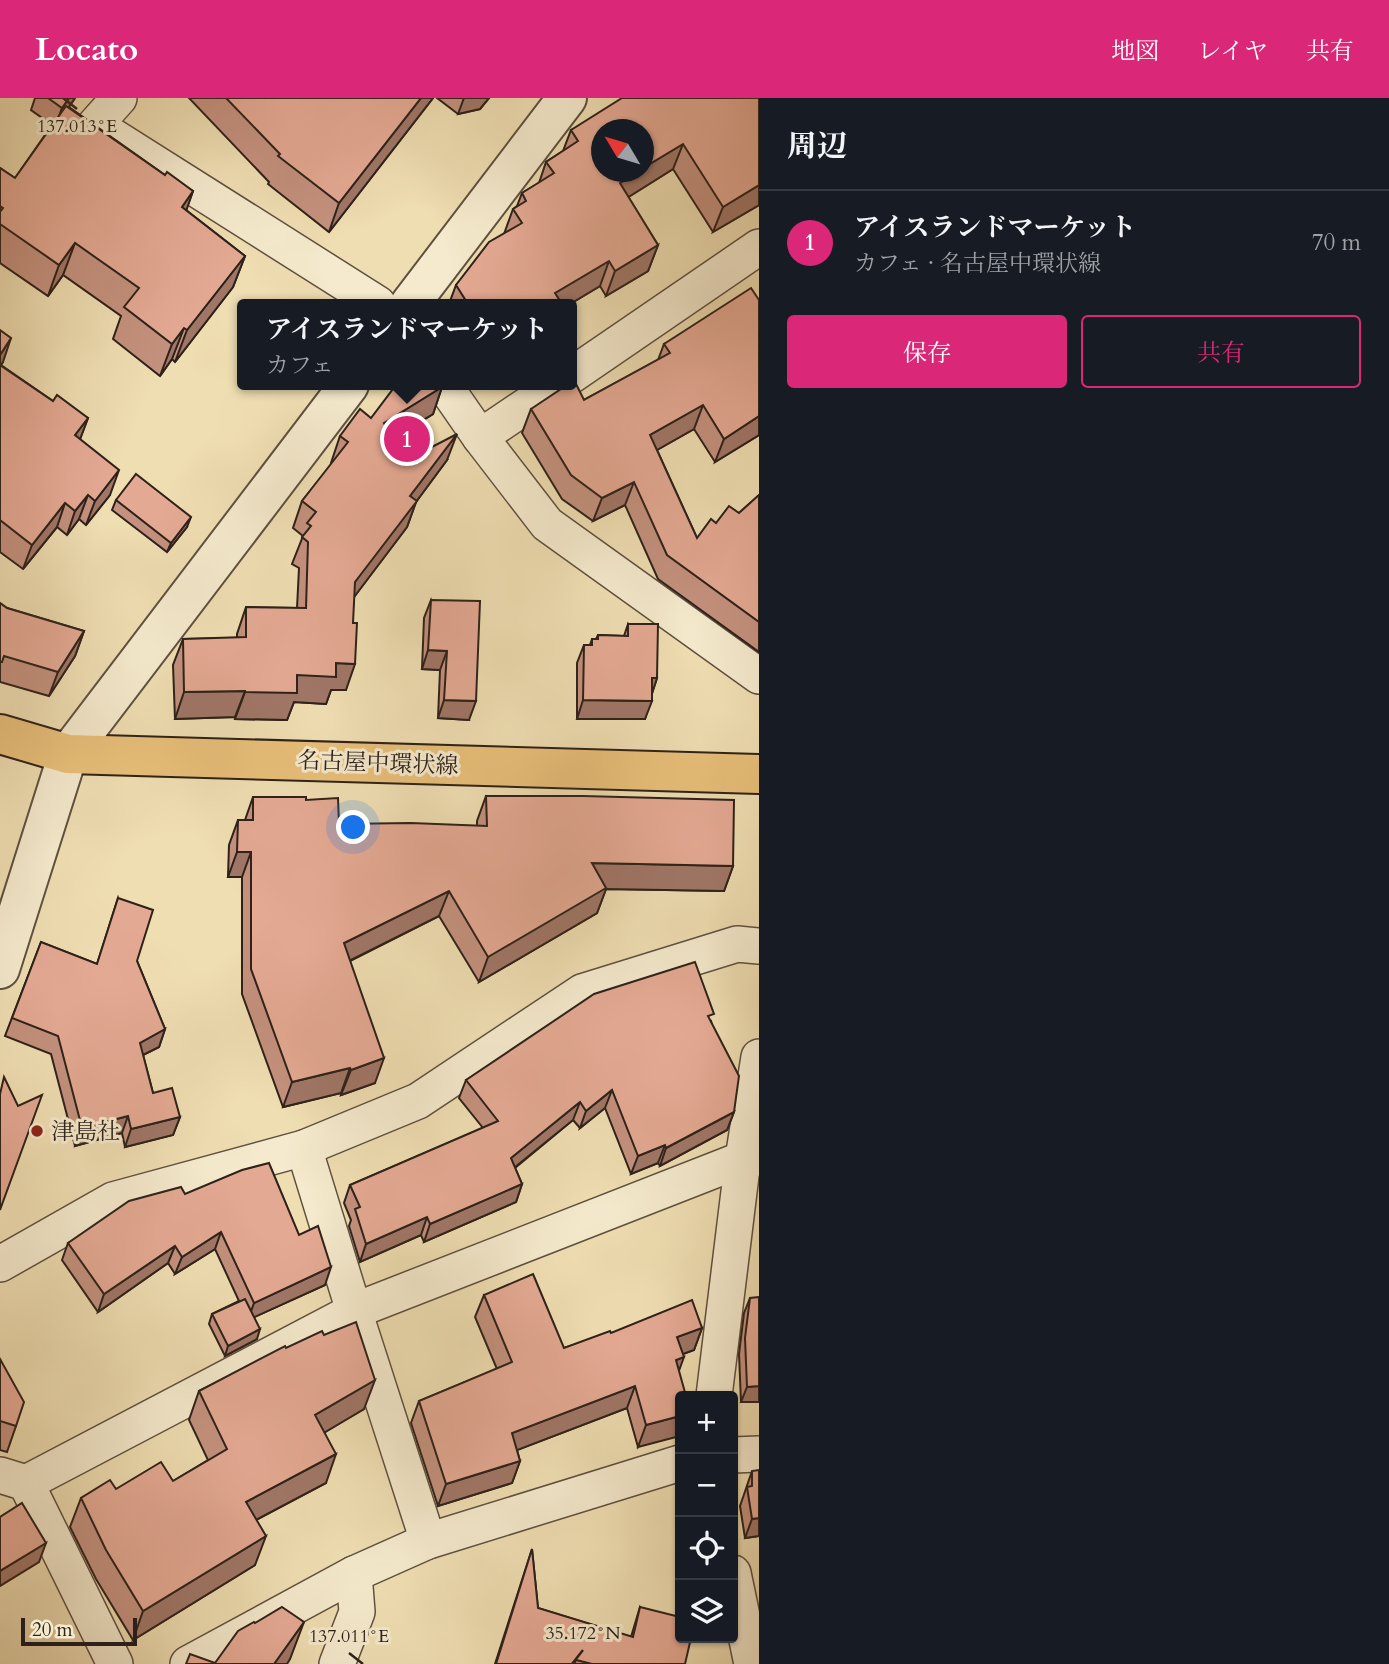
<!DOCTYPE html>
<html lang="ja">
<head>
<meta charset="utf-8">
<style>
  body { margin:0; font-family:Cardo,"Noto Serif JP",serif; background:#20242c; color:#f1f3f6 }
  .controls { position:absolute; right:21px; bottom:21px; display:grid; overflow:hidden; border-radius:7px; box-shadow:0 2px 5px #0004 }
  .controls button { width:63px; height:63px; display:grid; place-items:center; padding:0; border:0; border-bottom:2px solid #363941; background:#171b24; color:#f1f3f6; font:35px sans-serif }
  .compass { position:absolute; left:591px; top:21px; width:63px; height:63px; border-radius:50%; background:#171b24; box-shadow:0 2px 5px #0004; rotate:308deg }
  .scale { position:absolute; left:21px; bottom:18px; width:116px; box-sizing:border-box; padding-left:7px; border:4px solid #2d211a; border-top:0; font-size:19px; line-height:24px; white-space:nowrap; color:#2d211a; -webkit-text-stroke:5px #f5eacd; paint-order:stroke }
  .you { position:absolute; left:354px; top:730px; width:24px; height:24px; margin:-18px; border:5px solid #fff; border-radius:50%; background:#1a73e8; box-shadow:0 0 0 10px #1a73e833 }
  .badge { display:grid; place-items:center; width:46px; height:46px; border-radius:50%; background:#db2777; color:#fff; font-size:23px; font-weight:700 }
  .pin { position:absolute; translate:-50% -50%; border:4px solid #fff; box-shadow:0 2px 7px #0006 }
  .popup { position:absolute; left:237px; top:201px; width:340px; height:91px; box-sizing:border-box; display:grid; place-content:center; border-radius:7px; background:#171b24; filter:drop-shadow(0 2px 5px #0005); font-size:23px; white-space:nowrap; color:#9ea1a6 }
  .popup b { font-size:26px; color:#f1f3f6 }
  .popup::after { content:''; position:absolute; left:50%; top:100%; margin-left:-14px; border:14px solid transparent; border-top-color:#171b24 }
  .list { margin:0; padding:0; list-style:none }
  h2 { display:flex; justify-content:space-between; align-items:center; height:91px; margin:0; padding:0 28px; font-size:30px }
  h2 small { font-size:23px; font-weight:400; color:#9ea1a6 }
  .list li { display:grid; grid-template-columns:46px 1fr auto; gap:21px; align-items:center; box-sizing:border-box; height:105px; padding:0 28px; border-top:2px solid #363941 }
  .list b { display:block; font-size:26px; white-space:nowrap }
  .list p { margin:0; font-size:23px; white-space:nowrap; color:#9ea1a6 }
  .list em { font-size:23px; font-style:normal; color:#9ea1a6 }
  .actions { display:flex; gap:14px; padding:21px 28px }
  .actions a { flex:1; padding:16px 0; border:2px solid #db2777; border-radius:7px; text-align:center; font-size:24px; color:#db2777 }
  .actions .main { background:#db2777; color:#fff }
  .icon { flex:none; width:38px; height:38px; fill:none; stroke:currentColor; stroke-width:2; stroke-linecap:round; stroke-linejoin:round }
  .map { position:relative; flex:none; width:759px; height:1566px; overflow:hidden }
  header { display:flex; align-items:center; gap:42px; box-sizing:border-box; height:98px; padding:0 35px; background:#db2777; color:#fff }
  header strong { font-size:33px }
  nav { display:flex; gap:38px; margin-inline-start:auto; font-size:24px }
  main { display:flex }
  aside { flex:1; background:#171b24 }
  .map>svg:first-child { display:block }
</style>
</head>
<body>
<header>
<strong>Locato</strong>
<nav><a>地図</a><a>レイヤ</a><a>共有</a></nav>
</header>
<main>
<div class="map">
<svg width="759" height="1566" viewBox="0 0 759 1566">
  <rect width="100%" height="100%" fill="#efdeb2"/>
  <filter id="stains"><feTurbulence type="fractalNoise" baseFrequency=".00286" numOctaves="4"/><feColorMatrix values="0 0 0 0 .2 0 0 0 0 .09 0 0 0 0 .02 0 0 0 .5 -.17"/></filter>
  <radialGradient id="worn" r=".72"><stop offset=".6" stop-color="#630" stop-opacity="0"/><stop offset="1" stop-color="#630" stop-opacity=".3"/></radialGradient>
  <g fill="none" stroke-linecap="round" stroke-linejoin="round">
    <g stroke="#5e5040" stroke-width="38">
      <g id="minor">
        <path d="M119,0L95,27L378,206"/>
        <path d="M572,277L759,149"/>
        <path d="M444,287L480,339L547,426L759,578"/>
        <path d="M480,339L557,287"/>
        <path d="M304,1050L354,1213L428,1443"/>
        <path d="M0,1166L113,1102L304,1050L418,1003L582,894L737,846L759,848"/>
        <path d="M714,1298L743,1061L759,959"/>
        <path d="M733,1357L759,1356"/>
        <path d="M0,1377L26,1385L115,1566"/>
        <path d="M26,1385L354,1213L743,1061L759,1060"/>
        <path d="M733,1475L752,1566"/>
        <path d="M188,1566L354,1476L428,1443L680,1365"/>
        <path d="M337,1566L357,1514L354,1476"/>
      </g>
    </g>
    <g stroke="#5e5040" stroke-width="42">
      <g id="tertiary">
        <path d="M410,206L567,0"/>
        <path d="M0,871L68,656L349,287"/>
      </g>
    </g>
    <g stroke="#2d211a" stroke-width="42">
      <path id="primary" d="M0,636L68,656L759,676"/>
    </g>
    <use href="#minor" stroke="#f5eacd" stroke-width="35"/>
    <use href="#tertiary" stroke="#f5eacd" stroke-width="38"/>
    <use href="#primary" stroke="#e8bf79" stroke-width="38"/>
  </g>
  <g fill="#c4917e" stroke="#2d211a" stroke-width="2">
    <path d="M35,0H75L69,9L165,77L193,93L186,112L245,158L233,189L175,264L172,261L160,278L113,241L121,218L63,177L48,198L0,165V70L15,80L52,27L31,12Z"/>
    <path d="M189,0H433L329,134L268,86L269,84Z"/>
    <path d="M437,0H489L480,11L458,16Z"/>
    <path d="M759,0V107L713,134L673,71L628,99L658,147L648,173L606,198L600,188L570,206H449L456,187L504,136L513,111L517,108L522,95L539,85L546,64L563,53L571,32Z"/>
    <path d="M759,202V337L715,364L694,331L657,352L697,440L716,425L739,415L759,397V554L658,481L625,407L593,423L562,401L522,335L531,311L584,302L658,262L664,246Z"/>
    <path d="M0,232L3,264L1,267L53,303L88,320L80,341L110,397L86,427L79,421L67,437L57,429L23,471L0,454Z"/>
    <path d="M442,289L433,316L392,341L405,363L447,362L416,404L407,429L354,499L346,592H331L326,606L294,604L287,622L235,621V619L175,621L173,567L183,541L237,540V536L246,509L297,510L299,470L292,466L303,438L293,430L302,403L332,366L331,365L340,338L371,320Z"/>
    <path d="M116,402L187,429L167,454L112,412Z"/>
    <path d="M431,502L469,622L438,620L440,572L422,571L424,520Z"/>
    <path d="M0,505L7,510L84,533L75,558L49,598L0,584Z"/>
    <path d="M628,526L657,580L652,595L645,621H577V565L584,547H590L592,541H596L598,537L624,538Z"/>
    <path d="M486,698L733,768L724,793L606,791L597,815L479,884L439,818L350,863L375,985L341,997V995L283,1009L242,896V779H228L229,747L238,722H245L253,699L306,702L339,726L477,728V723Z"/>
    <path d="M118,800L137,863L165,931L159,949L143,957L153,995L180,1019L173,1037L125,1049L122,1035L75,1048L51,956L5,938L41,844L97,866Z"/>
    <path d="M711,923L734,1014L727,1032L660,1068L658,1065L631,1076L605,1010L580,1030L573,1022L515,1070L522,1086L516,1104L424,1144L421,1137L360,1164L349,1128L351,1122L344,1105L350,1087L483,1030L459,1000L466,982Z"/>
    <path d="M185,1096L299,1137L325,1187L254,1219L257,1241L225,1258L209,1226L212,1216L239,1203L215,1151L175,1176L168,1165L98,1214L62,1162L68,1145Z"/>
    <path d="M484,1197L564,1250L611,1235L702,1230L694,1252L683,1256L638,1349L627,1310L517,1352L520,1363L512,1385L438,1408L411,1325L419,1303L497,1271L475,1219Z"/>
    <path d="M750,1200L759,1304H741L739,1256L744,1215Z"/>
    <path d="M286,1250L364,1311L325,1334L326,1385L256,1422L255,1467L133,1542L96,1481L70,1429L81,1400L116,1391L173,1383L208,1362L189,1322L199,1293Z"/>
    <path d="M0,1261L16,1328L7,1354L0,1352Z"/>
    <path d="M752,1373L759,1438L745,1440L740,1408Z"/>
    <path d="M532,1451L538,1510L631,1539L640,1509L685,1566H495Z"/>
  </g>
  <g fill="#a07667" stroke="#2d211a" stroke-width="2">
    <path d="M69,0H75L55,29L62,10Z"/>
    <path d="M421,0H433L329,134L339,105Z"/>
    <path d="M464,0H489L480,11L458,16Z"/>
    <path d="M683,46L673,71L611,110L620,85L638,74H643V70Z"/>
    <path d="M759,87V107L713,134L723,109Z"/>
    <path d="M193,93L182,125V109Z"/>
    <path d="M75,145L63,177L48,198L59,167Z"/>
    <path d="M658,147L648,173L606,198L615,173Z"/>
    <path d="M245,158L233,189L175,264L187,232Z"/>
    <path d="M609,163L600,188L570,206H551L555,195Z"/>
    <path d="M184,230L172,261L160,278L172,246Z"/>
    <path d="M11,240L3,264L0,268V257Z"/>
    <path d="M442,289L433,316L374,352L384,325Z"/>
    <path d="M703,307L694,331L641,361L650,337Z"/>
    <path d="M759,318V337L715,364L724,341Z"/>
    <path d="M88,320L79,344L75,337Z"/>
    <path d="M457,336L447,362L416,404L407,429L345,511L355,484L410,398Z"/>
    <path d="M119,372L110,397L86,427L95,403Z"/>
    <path d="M634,384L625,407L593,423L602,400Z"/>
    <path d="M88,397L79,421L67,437L75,413Z"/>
    <path d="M65,405L57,429L23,471L32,447Z"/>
    <path d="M191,419L187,429L167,454L171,445Z"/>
    <path d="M84,533L75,558L49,598L58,574Z"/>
    <path d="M428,552L447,553L440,572L422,571Z"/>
    <path d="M336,565L355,566L346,592H331L326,606L294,604L287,622L235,621L245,594Z"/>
    <path d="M652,580H657L651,599Z"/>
    <path d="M245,593L235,619L175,621L184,594Z"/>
    <path d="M444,602L476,603L469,622L438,620Z"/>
    <path d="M583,602L652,603L645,621H577Z"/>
    <path d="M237,754H251L242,779H228Z"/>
    <path d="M592,765L733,768L724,793L606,791L597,815L479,884L488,859Z"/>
    <path d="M449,793L439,818L335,870L344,845Z"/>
    <path d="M165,931L159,949L133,962L140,945Z"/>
    <path d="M384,960L375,985L341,997L351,972Z"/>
    <path d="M350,970L341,995L283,1009L292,984Z"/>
    <path d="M612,992L605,1010L580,1030L586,1013Z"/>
    <path d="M580,1004L573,1022L504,1078L511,1060Z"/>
    <path d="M734,1014L727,1032L660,1068L666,1050Z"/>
    <path d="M128,1018L122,1035L75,1048L82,1030Z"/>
    <path d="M180,1019L173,1037L125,1049L131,1031Z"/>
    <path d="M665,1047L658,1065L631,1076L638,1058Z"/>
    <path d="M522,1086L516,1104L424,1144L430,1126Z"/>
    <path d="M427,1119L421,1137L360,1164L366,1146Z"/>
    <path d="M221,1134L215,1151L175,1176L182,1159Z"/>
    <path d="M175,1148L168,1165L98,1214L104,1196Z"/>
    <path d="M331,1169L325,1187L248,1222L254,1205Z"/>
    <path d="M702,1230L694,1252L669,1261L677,1239Z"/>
    <path d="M260,1231L257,1241L225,1258L228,1248Z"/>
    <path d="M684,1259L676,1281V1262Z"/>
    <path d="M375,1282L364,1311L305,1346L315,1317Z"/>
    <path d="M635,1288L627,1310L504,1357L512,1335Z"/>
    <path d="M759,1288V1304H741L747,1289Z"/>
    <path d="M680,1318V1338L638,1349L646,1327Z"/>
    <path d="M336,1356L326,1385L235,1433L246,1404Z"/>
    <path d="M520,1363L512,1385L438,1408L446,1386Z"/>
    <path d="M759,1420V1438L745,1440L752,1421Z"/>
    <path d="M266,1438L255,1467L133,1542L143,1513Z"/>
    <path d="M46,1445L39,1464L0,1488V1473Z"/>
    <path d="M304,1524L290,1561L287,1566H274Z"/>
  </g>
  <g fill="#e4a993" stroke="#2d211a" stroke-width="2">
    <path d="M48,0H69L62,10Z"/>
    <path d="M226,0H421L339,105L278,58L280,56Z"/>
    <path d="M622,0H759V87L723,109L683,46L643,70V32H601V74H638L620,85L658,147L615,173L609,163L555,195L562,206H468L456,187L489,144L522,125L513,111L526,103L522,95L554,75L546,64L578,43L571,32Z"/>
    <path d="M66,8L165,77L167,74L193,93L182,109L245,158L187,232L184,230L172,246L124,209L139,190L75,145L59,167L0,126V114L3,110L0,108V70L15,80Z"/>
    <path d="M751,190L759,202V318L724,341L703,307L650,337L697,440L711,421L716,425L729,408L739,415L759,397V524L667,457L634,384L602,400L571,377L531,311L567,287H571V284L574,282L584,302L670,255L664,246Z"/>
    <path d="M0,232L11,240L0,257Z"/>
    <path d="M0,267L53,303L57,297L88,320L75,337L119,372L95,403L88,397L75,413L65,405L32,447L0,422Z"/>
    <path d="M396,287H439L442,289L384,325L405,363L457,336L410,398L417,403L355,484L353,525H357L355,566L336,565V579L297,577V595L245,594V593L184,594L183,541L246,539V509L306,510L308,444L302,439L311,428L307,425L316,414L302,403L348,344L340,338L360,311L371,320Z"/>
    <path d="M136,376L191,419L171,445L116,402Z"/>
    <path d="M431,502L480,503L476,603L444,602L447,553L428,552Z"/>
    <path d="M0,505L7,510L84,533L58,574L4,558L2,564H0Z"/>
    <path d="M628,526H658L657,580H652V603L583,602L584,547H592V541H598V537L628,538Z"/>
    <path d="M486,698H583L734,702L733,768L592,765L606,790L488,859L449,793L344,845L384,960L351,972L350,970L292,984L251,871V754H237L238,722H253V699H306V702L338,700L339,726L411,725L487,728Z"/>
    <path d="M118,800L153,812L137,863L165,931L140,945L153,995L172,990L180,1019L131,1031L128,1018L82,1030L58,938L12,920L41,844L97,866Z"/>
    <path d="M695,864L714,916L708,918L739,978L734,1014L666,1050L665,1047L638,1058L612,992L586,1013L580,1004L511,1060L522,1086L430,1126L427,1119L366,1146L355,1111L360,1109L350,1087L498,1023L466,982L594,896Z"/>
    <path d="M4,979L18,1008L42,997L0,1112V996Z"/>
    <path d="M269,1065L299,1137L318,1128L331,1169L254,1205L221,1134L182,1159L175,1148L104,1196L68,1145L129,1103L181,1089L185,1096L242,1072Z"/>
    <path d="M533,1176L564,1250L610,1233L611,1235L692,1202L702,1230L677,1239L684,1259L676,1262L686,1298H680V1318L646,1327L635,1288L512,1335L520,1363L446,1386L419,1303L512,1264L484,1197Z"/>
    <path d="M759,1199V1288L747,1289L745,1240L750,1200Z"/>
    <path d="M245,1201L260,1231L228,1248L212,1216Z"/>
    <path d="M356,1224L375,1282L315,1317L336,1356L246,1404L266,1438L143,1513L106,1452L81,1400L110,1382L116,1391L161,1364L173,1383L227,1351L199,1293L285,1248L286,1250L322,1233L324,1237Z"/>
    <path d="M0,1261L24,1304L16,1328L0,1323Z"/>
    <path d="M759,1372V1420L752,1421L747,1389L752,1388V1373Z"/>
    <path d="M22,1405L46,1445L0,1473V1419Z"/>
    <path d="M532,1451L538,1510L633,1539L640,1509L680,1519V1540H691L685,1566H592L576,1562L574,1566H496Z"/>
    <path d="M282,1509L304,1524L274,1566H186L190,1556L215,1565L238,1533L254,1524L255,1525Z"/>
  </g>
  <path fill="none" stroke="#2d211a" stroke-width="2.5" d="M63,0L77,11M349,1555L363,1566M572,1566L583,1552"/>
  <circle fill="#8f2418" stroke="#f5eacd" stroke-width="2.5" cx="37" cy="1033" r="7"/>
  <g text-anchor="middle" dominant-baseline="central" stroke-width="6" stroke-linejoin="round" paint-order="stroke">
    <g font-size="23" fill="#2d211a" stroke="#f5eacd">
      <text transform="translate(378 665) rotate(2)">名古屋中環状線</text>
    </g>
    <g font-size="23" fill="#2d211a" stroke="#f5eacd" text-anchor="start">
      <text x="51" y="1033">津島社</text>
    </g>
  </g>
  <g font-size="18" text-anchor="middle" fill="#2d211a" stroke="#f5eacd" stroke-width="6" stroke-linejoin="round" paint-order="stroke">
    <text x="77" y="34">137.013°E</text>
    <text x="583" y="1541">35.172°N</text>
    <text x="349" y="1544">137.011°E</text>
  </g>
  <rect width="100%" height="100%" filter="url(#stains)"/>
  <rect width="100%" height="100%" fill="url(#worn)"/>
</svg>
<div class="controls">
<button>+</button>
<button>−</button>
<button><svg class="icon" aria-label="locate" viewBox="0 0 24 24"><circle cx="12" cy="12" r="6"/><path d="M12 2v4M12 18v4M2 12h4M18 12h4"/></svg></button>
<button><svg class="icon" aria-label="layers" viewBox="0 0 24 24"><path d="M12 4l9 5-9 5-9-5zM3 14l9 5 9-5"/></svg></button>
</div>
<svg class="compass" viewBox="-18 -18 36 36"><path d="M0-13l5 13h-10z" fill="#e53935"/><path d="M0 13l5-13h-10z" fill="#9ea1a6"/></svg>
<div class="scale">20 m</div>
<div class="you"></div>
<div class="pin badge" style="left:407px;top:341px">1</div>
<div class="popup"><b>アイスランドマーケット</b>カフェ</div>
</div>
<aside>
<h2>周辺<small></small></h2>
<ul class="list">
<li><span class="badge">1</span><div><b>アイスランドマーケット</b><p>カフェ · 名古屋中環状線</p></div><em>70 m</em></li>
</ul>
<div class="actions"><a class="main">保存</a><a>共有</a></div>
</aside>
</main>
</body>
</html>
